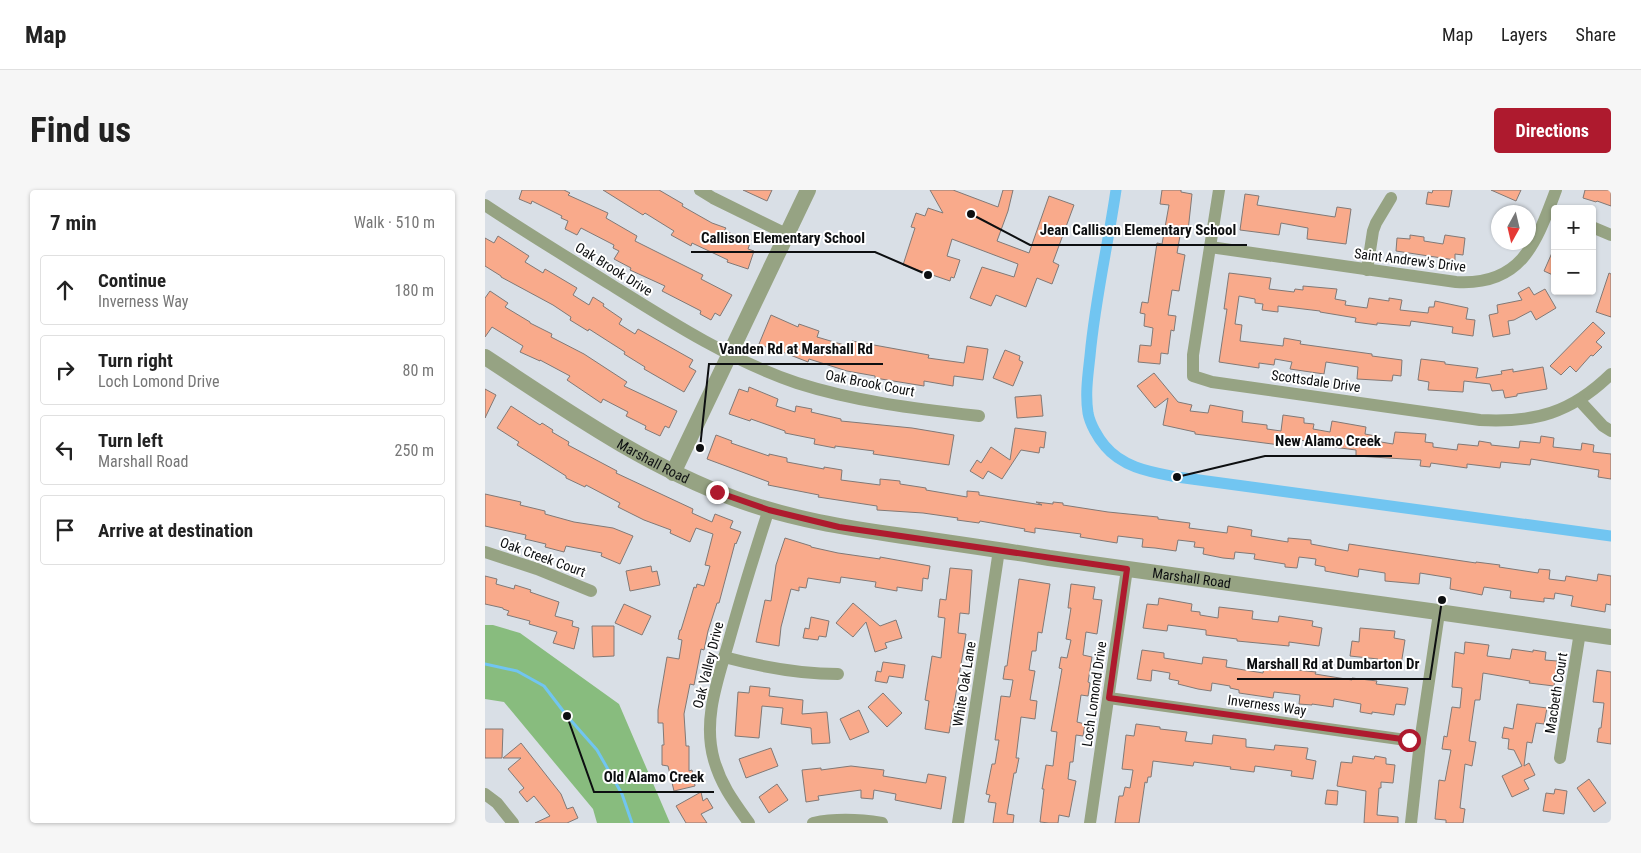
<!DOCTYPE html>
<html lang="en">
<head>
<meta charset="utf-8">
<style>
  body { margin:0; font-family:"Roboto Condensed",sans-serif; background:#f6f6f6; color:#222 }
  .controls { position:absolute; right:15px; top:15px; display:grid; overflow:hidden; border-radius:5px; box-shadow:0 1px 4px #0004 }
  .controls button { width:45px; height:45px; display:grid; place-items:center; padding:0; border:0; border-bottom:1px solid #e0e0e0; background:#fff; color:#222; font:25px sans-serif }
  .compass { position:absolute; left:1006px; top:15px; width:45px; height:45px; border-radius:50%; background:#fff; box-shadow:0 1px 4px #0004; rotate:188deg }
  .stop { position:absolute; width:15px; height:15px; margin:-11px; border:4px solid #ae1a2e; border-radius:50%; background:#fff }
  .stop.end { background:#ae1a2e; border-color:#fff; box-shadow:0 1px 5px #0008 }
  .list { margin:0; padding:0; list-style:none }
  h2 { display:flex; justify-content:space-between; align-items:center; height:65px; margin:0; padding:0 20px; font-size:21px }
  h2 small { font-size:16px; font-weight:400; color:#767676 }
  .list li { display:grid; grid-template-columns:32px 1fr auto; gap:15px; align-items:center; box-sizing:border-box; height:70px; margin:0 10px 10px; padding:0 10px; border:1px solid #e0e0e0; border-radius:5px }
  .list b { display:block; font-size:19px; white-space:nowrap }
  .list p { margin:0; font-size:16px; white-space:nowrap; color:#767676 }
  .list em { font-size:16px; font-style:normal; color:#767676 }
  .icon { flex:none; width:28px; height:28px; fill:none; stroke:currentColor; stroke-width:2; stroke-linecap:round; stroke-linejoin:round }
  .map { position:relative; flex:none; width:1126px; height:633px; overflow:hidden; border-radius:5px }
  header { display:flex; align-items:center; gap:30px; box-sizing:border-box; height:70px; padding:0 25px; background:#fff; border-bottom:1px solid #e0e0e0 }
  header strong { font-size:24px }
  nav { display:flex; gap:28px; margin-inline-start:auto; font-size:18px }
  .intro { display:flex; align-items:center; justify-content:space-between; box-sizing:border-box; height:120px; padding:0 30px }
  h1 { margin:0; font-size:35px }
  .button { padding:12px 22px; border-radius:5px; background:#ae1a2e; color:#fff; font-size:18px; font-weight:700 }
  main { display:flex; gap:30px; padding:0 30px }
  aside { flex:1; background:#fff; border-radius:5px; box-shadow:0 1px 4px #0004 }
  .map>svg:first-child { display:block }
</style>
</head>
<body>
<header>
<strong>Map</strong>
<nav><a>Map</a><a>Layers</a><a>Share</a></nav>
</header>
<div class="intro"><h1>Find us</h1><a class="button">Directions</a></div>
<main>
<aside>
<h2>7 min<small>Walk · 510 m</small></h2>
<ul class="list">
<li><svg class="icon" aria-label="ahead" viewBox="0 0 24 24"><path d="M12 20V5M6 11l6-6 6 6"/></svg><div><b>Continue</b><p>Inverness Way</p></div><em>180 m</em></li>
<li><svg class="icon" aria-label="right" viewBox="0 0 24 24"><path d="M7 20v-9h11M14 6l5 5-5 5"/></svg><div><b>Turn right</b><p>Loch Lomond Drive</p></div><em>80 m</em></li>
<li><svg class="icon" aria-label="left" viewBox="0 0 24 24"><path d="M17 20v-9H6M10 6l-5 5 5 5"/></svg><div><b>Turn left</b><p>Marshall Road</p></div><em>250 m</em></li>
<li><svg class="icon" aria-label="arrive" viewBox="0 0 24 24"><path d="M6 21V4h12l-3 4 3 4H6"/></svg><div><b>Arrive at destination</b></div></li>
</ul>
</aside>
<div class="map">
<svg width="1126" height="633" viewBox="0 0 1126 633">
  <rect width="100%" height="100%" fill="#d9dfe6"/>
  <path fill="#88bc7e" d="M0,435H8L35,443L134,514L185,633H112L108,619L19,512L0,509Z"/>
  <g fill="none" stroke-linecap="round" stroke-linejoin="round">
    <path stroke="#71c5f1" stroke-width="3" d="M0,474L32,481L59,496L82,526L112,560L137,604L147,633"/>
    <path stroke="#71c5f1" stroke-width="11" d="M631,0C623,55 610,110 605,166C603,184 600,204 603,223C605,234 613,248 620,256C638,278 667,282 692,287L1126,346"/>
  </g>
  <g fill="#f9aa8b" stroke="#817976">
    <path d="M37,0H79L85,3L83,5L123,23L121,28L152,46L150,51L218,85L216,89L247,105L235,126L230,123L226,130L215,124L216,121L177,101L180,96L145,80L146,78L129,69L134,61L128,58L129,55L96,38L92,45L80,39L83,31L76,28L77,26L47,11L46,14L34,9Z"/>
    <path d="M118,0H174L198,14L197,16L227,33L241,38L239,41L266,50L263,59L269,61L263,79L242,72L243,70L207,53L206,56L186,45L189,41L160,23L158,25Z"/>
    <path d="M258,0H287L282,11Z"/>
    <path d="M445,0H468L513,17L518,0H528L523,21L512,51L544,63L564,6L589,15L568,72L574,75L567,94L552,88L541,117L511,105L506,116L485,108L497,77L529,87L533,74L467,49L462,66L475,70L469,88L466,87L465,91L418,75L430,38L426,37L431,23L440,26L443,18L458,23Z"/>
    <path d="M677,0H696V2L707,4L703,41L696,40L692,63L700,65L694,101L687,100L683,125L691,126L689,141L686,140L683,164L676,163L675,174L653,172L655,155L666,156L668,138L659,136L660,124L655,123L657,112L663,113L672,53L677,54L684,15L675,14Z"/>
    <path d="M948,0H967L964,17L941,14L943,2L947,3Z"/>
    <path d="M1006,0H1036L1031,11Z"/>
    <path d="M1100,0H1126V16L1112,11L1111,12L1098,8Z"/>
    <path d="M760,4L774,6L772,15L850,27L852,17L866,19L861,54L822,49L823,38L796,33L794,45L755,40Z"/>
    <path d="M925,45L939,47V51L958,54L960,45L980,48L978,65L970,64V70L911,61L912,48L925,49Z"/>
    <path d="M13,46L44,66L40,72L58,83L60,79L92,98L88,105L104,115L108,107L119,114L118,116L137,129L134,134L150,144L153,139L208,170L204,177L211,181L199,202L159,179L160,177L139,164L140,162L104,139L103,141L85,130L86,127L68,115L16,87V86L0,76V48L9,53Z"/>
    <path d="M1070,56V86L1059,81Z"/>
    <path d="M744,83L786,88L784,99L809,102L810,99L818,100V96L852,99L850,109L861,111L860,115L882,118L884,108L904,111V108L917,110L915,120L943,123L944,117H949L950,111L983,118L981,129L990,130L988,146L967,143L968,137L926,131L925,136L892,133V135L870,132L871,128L835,122V121L793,116V122L777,120L778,114L770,113V109L754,106L750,134L757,135L755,151L798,156L799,148L816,151L815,154L887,164V166L917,170L916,186L908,185L907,191L872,189L873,177L841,172L839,184L805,179L807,172L790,169L789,175L774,173V178L734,172L742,119H739Z"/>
    <path d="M1124,83L1126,84V127L1111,122Z"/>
    <path d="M1044,97L1049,105L1060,99L1071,118L1051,130L1046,121L1029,130L1023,131L1025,144L1008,147L1004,125L1013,123L1012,115L1037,110L1033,103Z"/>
    <path d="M5,101L23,113L20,117L45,132V133L67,144L66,147L99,164L142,192L139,196L192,221L184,238L180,236L175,246L160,239L161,236L141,226L143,222L118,209L116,213L82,190L85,186L55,170V171L35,162L38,156L7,137L0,147V108Z"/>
    <path d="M286,125L313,137L314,134L334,141L332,147L366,157L367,151L444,165L443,168L479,173L482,156L503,159L498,190L469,186L468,196L439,191V196L390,188V186L362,181L324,169L323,172L295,161V163L274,154Z"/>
    <path d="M1108,132L1120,143L1111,152L1117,157L1108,166L1106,165L1091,182L1085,176L1076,185L1065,176Z"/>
    <path d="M520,160L535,166L534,170L538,172L528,196L508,188Z"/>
    <path d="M936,169L960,172V174L993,178L991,188L1017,184L1016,181L1028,179V182L1058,177L1062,199L1032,204V206L1020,208L1018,200L1007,201L1005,194L979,191L978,202L943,200L944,192L933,190Z"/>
    <path d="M669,183L693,212L707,215L705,221L723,223L725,215L758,221L757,232L782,235V239L796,241L798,225L819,228V233L829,234L828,239L845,242L847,231L881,237L880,244L891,246L890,251L908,254L910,242L941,244L940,252L948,253V257L972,260L973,254L993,256L994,251L1006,253V255L1034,258L1035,251L1055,253L1056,246L1069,248L1068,257L1096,260L1097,253L1109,255L1108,262L1126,264V289L1113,287L1114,280L1046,269L1045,275L1016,272L1015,278L982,274V278L946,273L945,277L935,276L936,270L871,266V260L832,255L833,253L796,247L795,255L710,244V242L678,235L683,208L670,218L652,196Z"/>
    <path d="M264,197L293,209L291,216L310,222L311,216L327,219L326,222L356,229V231L427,238L469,245L464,275L388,264L389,261L350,256V258L329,254L330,249L300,243V241L266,229L265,231L244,224L254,199L263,202Z"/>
    <path d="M0,199L11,205L0,228Z"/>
    <path d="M556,205L558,226L532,228L530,207Z"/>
    <path d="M26,216L55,235L57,233L68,240L67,242L84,252L83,255L132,281L131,283L208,319L207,323L227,332L230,324L248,331L245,338L256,342L251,354L250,353L234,413H232L223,441L219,460L216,459L209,495L205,494L199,524L201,556H204V581L207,580L210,596L189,601L183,576L177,575V555H179L178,533H173V520L182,467L194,469L197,450L193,449L195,440H196L209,397L211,398L212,394L219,396L225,376L220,375L228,344L211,338L205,352L185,343L186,340L159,330L133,317L135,313L101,295L100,297L81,288V286L32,255L34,252L12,238Z"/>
    <path d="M530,238L561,242L559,258L555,257L554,263L536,260L517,289L503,281L498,289L485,281L492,270L496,273L506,257L525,270Z"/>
    <path d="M231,245L247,251L246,253L284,266V264L302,268V272L339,279V277L357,280L356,290L395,295V289L415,291V294L441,298V300L482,307V301L494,302V305L557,315L551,312L568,314V312L578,313V315L623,322L673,327V329L705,333L704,338L742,343L743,336L767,340L766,346L803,352V348L826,350V354L863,361L864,354L991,373V372L1015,375L1014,377L1053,383L1054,379L1065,380L1064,389L1080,391L1081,386L1112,391L1113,384L1126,386V415L1121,414L1120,422L1086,416L1088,406L1070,403L1069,409L1059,408V412L1025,408L1026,401L999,397L997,405L987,403L965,399L966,388L935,383L934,394L900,391V383L874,379L873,387L840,381V377L830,375L831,369L814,367L812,378L800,377V374L769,369L770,364L750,362L749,369L738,368L718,364L719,358L709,357L710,352L693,350L691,361L670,358L657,357L658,349L633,346L632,353L595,347L596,344L550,338V343L539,341L540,339L495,331L494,333L472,330L473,328L438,323L392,320V316L333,307L334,305L283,295L284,292L222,269Z"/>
    <path d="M0,304L36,312L35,315L60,321V324L89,332L128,338L148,346L135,374L116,366L117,363L81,356L79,362L60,357L61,354L40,349L41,345L0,336Z"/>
    <path d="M300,348L326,356V357L353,363L395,369V367L445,376L443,389L438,388L437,401L412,397V401L390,397L391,392L356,387L355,393L323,388L321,398L314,397V401L306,399L296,437L294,456L271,452L280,410L286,411L291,375Z"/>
    <path d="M166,376L167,382L172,381L175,395L145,401L141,381Z"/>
    <path d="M465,378L487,380L484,424L475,423L473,443L481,444L479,457L464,543L440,539L444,511L440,510L447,466L456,468L460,428L453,427L455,409L461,410Z"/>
    <path d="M0,386L12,389L11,394L29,399L30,395L46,400L45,402L74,412L70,426L88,431L87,436L94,438L89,459L68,453L72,442L44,434L45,431L22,425L24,421L18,419V418L0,414Z"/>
    <path d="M534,389L565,394L557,443L553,442L551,461H547L544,480L550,481L545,510L552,511L550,529L536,527L531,568H534L531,583H529L522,624L529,625L528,633H508L511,613L503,612L505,605L501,604L507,574H510L514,550H510L516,506L525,507L528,490L518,489L520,476H522Z"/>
    <path d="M586,394L610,397L608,409L617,410L612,444L601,442L598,465L607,467L603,492L605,493L603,506L596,505L592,532L600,534L598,546L591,545L588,572H585L583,589L591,591L584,627L574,625L573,633H564L555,632L559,599H557L561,575L568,576L572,542L566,541L577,479L574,478L576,467L582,468L586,450L581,449L586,418H583Z"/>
    <path d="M674,408L707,414L706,421L715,422V425L733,428L734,417L768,421L767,429L793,432L794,426L828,431L827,436L837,438L834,456L804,452V456L752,451V449L721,445V440L683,435L682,441L658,438L662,414L673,415Z"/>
    <path d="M368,413L395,436L411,430L417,448L400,453L402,458L390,462L381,432L368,447L351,433Z"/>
    <path d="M139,414L166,426L157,445L130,433Z"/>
    <path d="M326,427L344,431L341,447L334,446L333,450L318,448L320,438L324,439Z"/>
    <path d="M107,436H129V466L108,467Z"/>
    <path d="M875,438L910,441L909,448L920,450L916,475L892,471L893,469L865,466L867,451L874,452Z"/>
    <path d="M980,452L1004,455L1002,466L1025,469L1027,459L1048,462V460L1061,462L1060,470L1072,471L1069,496L1044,493L1045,491L998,483L995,510H990L984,551L991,552L987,576L980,574L975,618L980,619L978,633H961V630L950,629L954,590L960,591L966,560L957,559L959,546L962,547L967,517L975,518L977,498L967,497L969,475L970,462L979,464Z"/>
    <path d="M657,460L679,463V468L717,474L718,467L742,470L741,477L778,483L779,477L792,479L793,474L802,475V479L831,482L830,484L867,490V488L892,491L891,494L923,498L920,515L911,514L909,525L887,522V524L875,522L876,514L849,509L848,517L827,514V515L814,514L815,505L789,502L788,508L754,503V500L745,498V496L727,493L726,501L713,499L693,494L694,491L684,489L685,483L667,480L666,491L652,489Z"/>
    <path d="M398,472L420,475L418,488L404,486L402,493L390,491L392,481L396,482Z"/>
    <path d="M1112,480L1126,482V554L1112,552L1114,538H1116L1119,513L1108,512Z"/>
    <path d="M265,496L285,498L284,506L318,510L317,524L342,522L345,553L327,554L326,538L296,534L298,518L277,516L274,548L250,546L253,502L264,503Z"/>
    <path d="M398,503L417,523L402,537L383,517Z"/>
    <path d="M1032,514L1062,518L1059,534L1051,533L1047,553L1042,552L1039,576L1044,573L1050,585L1039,590L1044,599L1027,607L1017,586L1037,576L1029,560L1023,559L1024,549L1017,548L1019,537L1028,539Z"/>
    <path d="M374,520L384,542L365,550L355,529Z"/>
    <path d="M651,534L675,537V539L702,542L700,551L727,554L728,545L761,549V557L789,560L790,555L823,558L821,569L831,571L828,589L806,586L807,581L770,576L769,582L745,579L746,577L709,572L708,576L668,571L666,587H663L662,593L660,592L654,633H630L634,606H638L640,597L645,598L648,580L637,579L641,545L649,546Z"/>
    <path d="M0,539H18L17,568H0Z"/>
    <path d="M36,553L76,604L82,619L88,617L93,628L82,633H50L65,626L49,606L42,612L34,602L39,598L23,579L36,568H18Z"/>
    <path d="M286,558L293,576L261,588L254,569Z"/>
    <path d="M868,566L889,569L890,566L901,568V574L910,575L908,593L896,592V598H894L892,625L913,627V633H879L881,601L852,596L856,572L867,573Z"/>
    <path d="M366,576L399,580L398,586L441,593L443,584L461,587L456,619L410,610L411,604L389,600L388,609L376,608V600L333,606L334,610L321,612L317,580L336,578V580Z"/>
    <path d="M1104,589L1121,613L1109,622L1092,598Z"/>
    <path d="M292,594L303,610L284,623L274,607Z"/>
    <path d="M1070,599L1082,601L1079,624L1058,621L1061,603L1069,604Z"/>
    <path d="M842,600L853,601L852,615L840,614Z"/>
    <path d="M216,602L218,611L222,608L228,618L216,624L222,633H201L191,616Z"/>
  </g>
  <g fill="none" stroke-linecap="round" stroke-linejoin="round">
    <g stroke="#96a383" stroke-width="12">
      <path d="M215,0L228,8L303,45"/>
      <path d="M734,0L708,165V186L727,192L995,230C1050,233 1086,223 1126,184"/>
      <path d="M0,15C42,43 85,69 128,96C187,133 245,170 312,193C371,212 433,219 494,226"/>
      <path d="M1107,37L1126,45"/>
      <path d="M725,57L971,92C1037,96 1051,53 1071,0"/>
      <path d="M882,80L888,41L891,33L906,8"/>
      <path d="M1094,210L1118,236L1126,241"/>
      <path d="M0,362L52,379L106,401"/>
      <path d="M239,467C277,477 314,484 353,484"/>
      <path d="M624,508L935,552"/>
      <path d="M1075,568L1095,442"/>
      <path d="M0,604L12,613L28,633"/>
      <path d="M264,633C249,612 236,595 229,570C217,528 234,487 245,447C257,404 270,362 284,319"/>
      <path d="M328,633C352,628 373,629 397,633"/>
      <path d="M473,633L514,360"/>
      <path d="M605,633L642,379"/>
      <path d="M926,633L935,552L954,423"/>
    </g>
    <g stroke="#96a383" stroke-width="16">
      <path id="s1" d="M0,167C81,220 160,276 251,309C305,329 362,338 418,346C467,353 516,360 564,368C752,395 939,419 1126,447"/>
      <path d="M188,283L323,0"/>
    </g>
  </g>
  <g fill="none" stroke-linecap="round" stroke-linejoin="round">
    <path stroke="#ae1a2e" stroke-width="6" d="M232,302L284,320L354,337L642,379L624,508L924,550"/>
  </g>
  <g text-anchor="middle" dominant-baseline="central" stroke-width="4" stroke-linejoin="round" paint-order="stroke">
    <g font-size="14" fill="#0d0f11" stroke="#fff">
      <text transform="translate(925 70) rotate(7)">Saint Andrew's Drive</text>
      <text transform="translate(129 79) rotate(32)">Oak Brook Drive</text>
      <text transform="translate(831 191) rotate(8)">Scottsdale Drive</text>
      <text transform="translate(385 193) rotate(11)">Oak Brook Court</text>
      <text stroke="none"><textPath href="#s1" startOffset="198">Marshall Road</textPath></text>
      <text transform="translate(58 367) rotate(20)">Oak Creek Court</text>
      <text stroke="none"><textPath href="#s1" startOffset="752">Marshall Road</textPath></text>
      <text transform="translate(223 475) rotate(-76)">Oak Valley Drive</text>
      <text transform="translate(479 494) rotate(-81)">White Oak Lane</text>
      <text transform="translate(1071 503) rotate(-81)">Macbeth Court</text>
      <text transform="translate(609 504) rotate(-82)">Loch Lomond Drive</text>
      <text transform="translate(782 515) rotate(8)">Inverness Way</text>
    </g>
  </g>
  <path fill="none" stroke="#0d0f11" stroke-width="2" d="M486 24L545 55H762M443 85L390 62H206M215 258L224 174H398M692 287L780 266H907M957 410L945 489H752M82 526L109 602H229"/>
  <g fill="#0d0f11" stroke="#fff" stroke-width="2">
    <circle cx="486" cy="24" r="5"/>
    <circle cx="443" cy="85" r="5"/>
    <circle cx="215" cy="258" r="5"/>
    <circle cx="692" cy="287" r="5"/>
    <circle cx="957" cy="410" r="5"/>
    <circle cx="82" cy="526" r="5"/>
  </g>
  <g font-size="15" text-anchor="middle" font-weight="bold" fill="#0d0f11" stroke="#fff" stroke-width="4" stroke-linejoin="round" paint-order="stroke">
    <text x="653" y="45">Jean Callison Elementary School</text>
    <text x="298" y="53">Callison Elementary School</text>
    <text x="311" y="164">Vanden Rd at Marshall Rd</text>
    <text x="843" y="256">New Alamo Creek</text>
    <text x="848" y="479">Marshall Rd at Dumbarton Dr</text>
    <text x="169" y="592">Old Alamo Creek</text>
  </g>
</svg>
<div class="controls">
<button>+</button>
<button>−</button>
</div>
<svg class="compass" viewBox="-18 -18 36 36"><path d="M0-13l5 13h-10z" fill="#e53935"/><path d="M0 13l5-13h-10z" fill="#767676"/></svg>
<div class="stop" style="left:924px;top:550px"></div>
<div class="stop end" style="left:232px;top:302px"></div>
</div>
</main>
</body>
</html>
